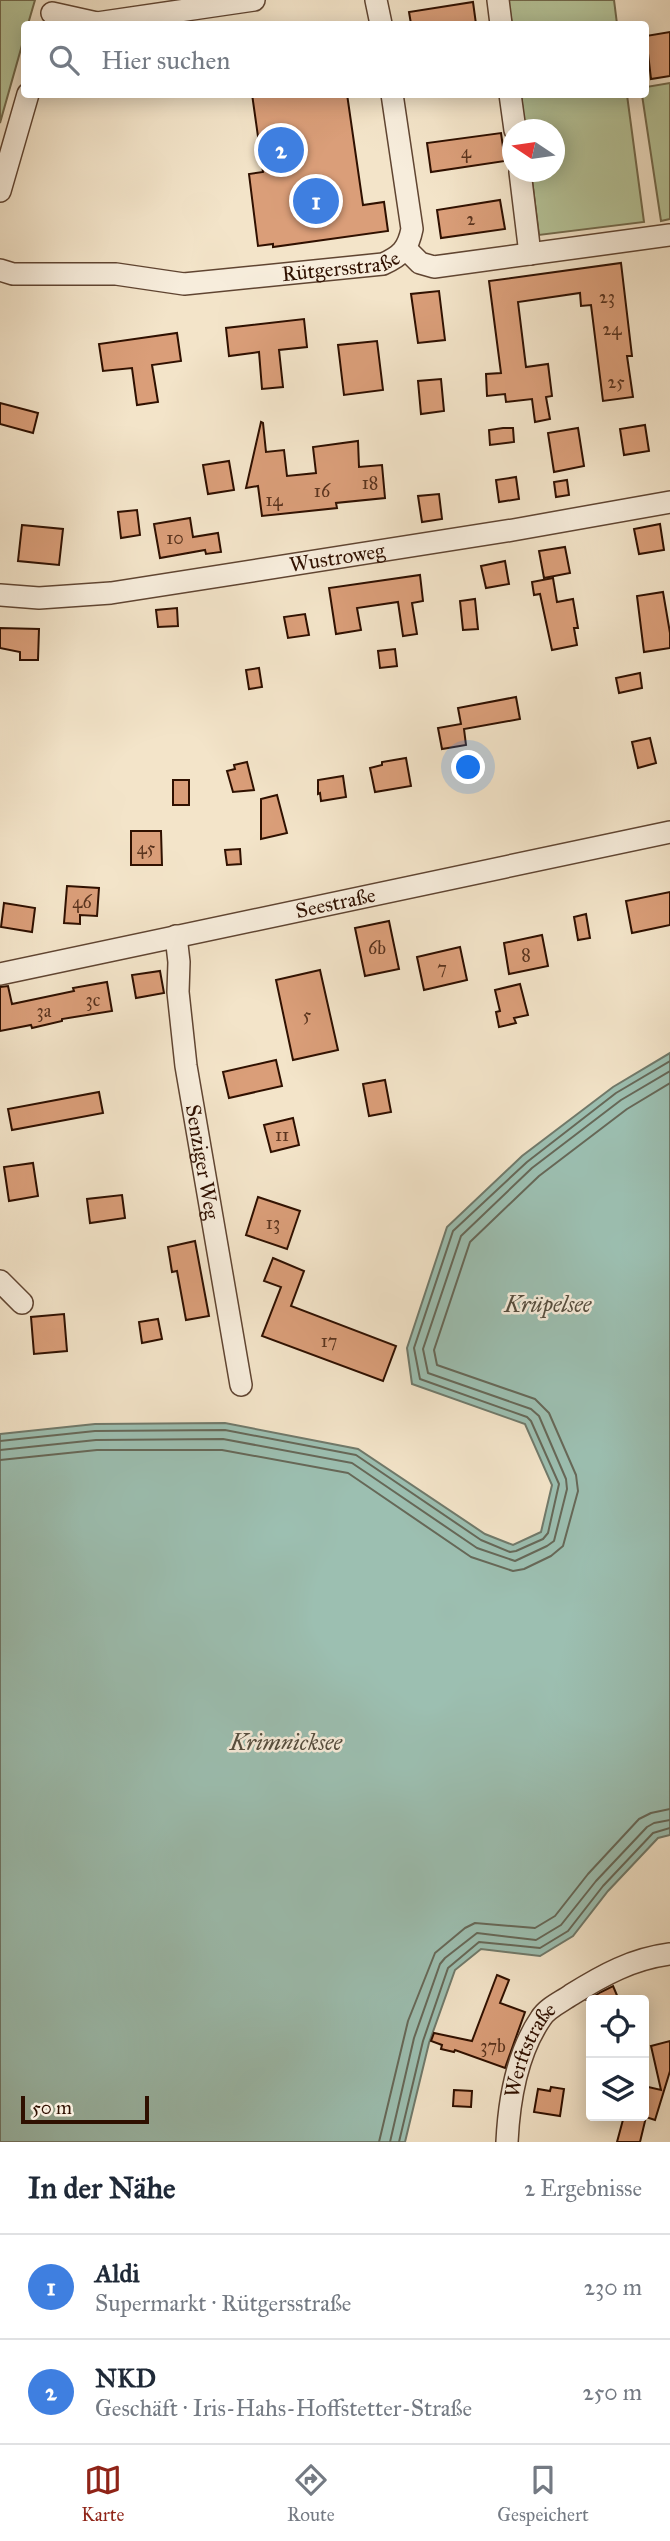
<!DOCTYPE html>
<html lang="de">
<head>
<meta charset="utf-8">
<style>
  body { margin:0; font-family:"IM FELL Great Primer",serif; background:#f6f6f7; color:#1f2937 }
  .controls { position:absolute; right:21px; bottom:21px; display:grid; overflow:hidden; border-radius:7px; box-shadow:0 4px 18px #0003 }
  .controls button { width:63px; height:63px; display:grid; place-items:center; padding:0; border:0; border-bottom:2px solid #e0e1e3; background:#fff; color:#1f2937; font:35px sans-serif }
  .compass { position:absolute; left:502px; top:119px; width:63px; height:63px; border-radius:50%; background:#fff; box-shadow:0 4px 18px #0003; rotate:283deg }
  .scale { position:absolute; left:21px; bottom:18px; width:128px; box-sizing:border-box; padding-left:7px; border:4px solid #2f1000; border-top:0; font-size:19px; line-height:24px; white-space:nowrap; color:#2f1000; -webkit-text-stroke:5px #f7eddc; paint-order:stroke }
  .you { position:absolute; left:469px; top:768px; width:24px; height:24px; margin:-18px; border:5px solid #fff; border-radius:50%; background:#1a73e8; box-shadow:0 0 0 10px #1a73e833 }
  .badge { display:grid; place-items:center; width:46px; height:46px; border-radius:50%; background:#8f2418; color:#fff; font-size:23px; font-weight:700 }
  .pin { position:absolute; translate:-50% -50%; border:4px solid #fff; box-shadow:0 2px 7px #0006 }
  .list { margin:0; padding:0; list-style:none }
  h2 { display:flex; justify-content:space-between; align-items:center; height:91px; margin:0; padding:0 28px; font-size:30px }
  h2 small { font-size:23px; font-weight:400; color:#747a83 }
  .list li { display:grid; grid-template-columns:46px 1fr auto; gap:21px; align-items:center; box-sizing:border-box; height:105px; padding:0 28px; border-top:2px solid #e0e1e3 }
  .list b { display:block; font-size:26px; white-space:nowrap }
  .list p { margin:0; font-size:23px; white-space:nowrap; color:#747a83 }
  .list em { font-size:23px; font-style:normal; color:#747a83 }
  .icon { flex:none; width:38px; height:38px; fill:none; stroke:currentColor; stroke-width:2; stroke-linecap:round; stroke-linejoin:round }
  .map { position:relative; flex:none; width:670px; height:2142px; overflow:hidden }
  .search { position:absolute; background:#fff; box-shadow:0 4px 18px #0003; left:21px; right:21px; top:21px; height:77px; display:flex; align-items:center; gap:18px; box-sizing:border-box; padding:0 24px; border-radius:7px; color:#747a83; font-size:26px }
  .sheet { height:301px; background:#fff }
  nav { display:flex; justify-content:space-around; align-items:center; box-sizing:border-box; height:98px; border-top:2px solid #e0e1e3; background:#fff; font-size:19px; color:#747a83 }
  nav a { display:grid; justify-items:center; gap:4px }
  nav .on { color:#8f2418 }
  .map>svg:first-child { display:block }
</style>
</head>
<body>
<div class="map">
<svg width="670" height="2142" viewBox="0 0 670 2142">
  <rect width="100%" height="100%" fill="#f3e4c9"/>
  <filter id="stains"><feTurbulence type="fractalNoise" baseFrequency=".00286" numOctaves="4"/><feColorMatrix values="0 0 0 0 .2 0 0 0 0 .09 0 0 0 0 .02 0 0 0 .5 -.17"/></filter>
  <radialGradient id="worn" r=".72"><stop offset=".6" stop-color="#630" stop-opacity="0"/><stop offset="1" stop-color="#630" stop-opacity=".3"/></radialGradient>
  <g fill="#b6c59a" stroke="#726a4d" stroke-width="2">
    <path d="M0,0H35L28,24H24V38L0,123Z"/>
    <path d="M508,0H614L617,24H512Z"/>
    <path d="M670,83V219L661,221L642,95L646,94V87Z"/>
    <path d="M521,95H627L644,222L539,235L531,172H554V130L525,129Z"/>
  </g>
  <path fill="#9cbfb1" stroke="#70796a" stroke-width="2" d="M670,1053V1835L658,1838L608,1891L573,1936L540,1956L481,1949L455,1970L429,2043L405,2142H0V1434L95,1424L225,1423L358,1449L485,1534L513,1545L541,1532L552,1485L525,1424L412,1384L407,1348L447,1227L522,1156L613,1087Z"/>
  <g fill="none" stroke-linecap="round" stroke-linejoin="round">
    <g stroke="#666858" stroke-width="2">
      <path d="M0,1441L95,1431L225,1430L356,1455L481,1540L510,1552L516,1551L543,1539L548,1533L559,1484L531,1421L527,1417L420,1379L414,1348L453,1231L527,1162L616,1093L670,1061"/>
      <path d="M0,1450L96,1440L223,1439L352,1463L477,1548L515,1561L547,1546L554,1541L567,1489L566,1479L539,1416L531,1409L428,1373L423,1349L461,1236L532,1168L621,1100L670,1071"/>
      <path d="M0,1460L97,1450H222L348,1473L471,1557L513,1571L524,1569L551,1556L563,1546L578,1491L576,1475L549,1413L535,1399L437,1365L434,1350L470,1242L539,1176L627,1109L670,1083"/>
      <path d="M379,2142L408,2021L435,1953L465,1928L475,1923L535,1928L555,1916L588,1874L639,1819L651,1813L670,1809"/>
      <path d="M390,2142L414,2038L440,1964L445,1958L477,1933L536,1940L561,1925L596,1881L647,1827L654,1823L670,1820"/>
      <path d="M399,2142L423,2041L448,1968L479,1942L540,1948L568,1931L603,1886L653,1833L670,1828"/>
    </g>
  </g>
  <g fill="#da9e79" stroke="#2f1000" stroke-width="2">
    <path d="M473,2L476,24H411L409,12Z"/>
    <path d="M670,32V76L651,79L646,36Z"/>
    <path d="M252,94H347L363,205L384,202L388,231L273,247V244L258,246L249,174L263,172Z"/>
    <path d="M501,133L505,161L431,172L427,143Z"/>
    <path d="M500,200L505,229L441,238L437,210Z"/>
    <path d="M621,263L632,356H627L633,397L603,401L591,305L581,306L580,293L518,302L526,367L548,364L552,396L546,397L550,419L535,422L532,399L506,402L505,394L487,396L486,374L501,373L489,281Z"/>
    <path d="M439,291L445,340L418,343L411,294Z"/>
    <path d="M304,319L307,347L279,350L283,387L262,389L259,352L229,356L226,328Z"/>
    <path d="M177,333L181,361L152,365L158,402L137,405L132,368L103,371L99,344Z"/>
    <path d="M377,341L383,390L344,395L338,345Z"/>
    <path d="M441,379L444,411L421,414L418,381Z"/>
    <path d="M0,403L38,413L33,433L0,424Z"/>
    <path d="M261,422L263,423L266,452L284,450L287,476L316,473L313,447L358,441L359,467L382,465L385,498L336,503L337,508L262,516L258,486L246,488Z"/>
    <path d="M645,425L649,451L624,455L620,429Z"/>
    <path d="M503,428H513L514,442L490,445L489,430Z"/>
    <path d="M578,428L584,466L554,472L548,433Z"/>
    <path d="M229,461L234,490L208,494L203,465Z"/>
    <path d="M516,477L519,499L499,502L496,480Z"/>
    <path d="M567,480L569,495L556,497L554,482Z"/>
    <path d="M439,494L442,519L422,522L418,496Z"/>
    <path d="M137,510L140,535L121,538L118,512Z"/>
    <path d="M190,518L193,537L218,533L221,552L206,554L205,550L160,558L154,524Z"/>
    <path d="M660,524L664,550L639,554L634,529Z"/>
    <path d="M22,525L63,529L59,565L18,561Z"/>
    <path d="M565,547L570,573L544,578L539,551Z"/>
    <path d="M505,561L509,584L486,588L481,566Z"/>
    <path d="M420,575L423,601L412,603L417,634L403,636L398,602L357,608L361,630L336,634L329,588Z"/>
    <path d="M553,578L557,602L573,599L578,628H574L577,645L552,650L540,594L534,595L532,582Z"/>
    <path d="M663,592L670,633V648L644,652L637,596Z"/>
    <path d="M475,599L478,629L463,630L460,601Z"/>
    <path d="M177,608L178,626L158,627L156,610Z"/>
    <path d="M305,614L309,635L288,638L284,617Z"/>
    <path d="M0,628L39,629L38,660H20V652L0,648Z"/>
    <path d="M395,649L397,666L380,668L378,651Z"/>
    <path d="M259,668L262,687L249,689L246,670Z"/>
    <path d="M640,673L642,688L619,693L616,678Z"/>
    <path d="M516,697L520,719L464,729L466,745L442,749L438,728L461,724L458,708Z"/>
    <path d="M650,738L656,763L638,768L632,742Z"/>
    <path d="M406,758L411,786L375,792L370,768L382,765V762Z"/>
    <path d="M247,762L254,790L233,792L227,771L235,769L234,765Z"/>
    <path d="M343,776L346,797L321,801L320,793L318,794V780Z"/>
    <rect x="173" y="780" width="16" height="25"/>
    <path d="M277,795L287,833L261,839V799Z"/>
    <path d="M131,831H161L162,865H131Z"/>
    <path d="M240,849L241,864L227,865L225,850Z"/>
    <path d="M67,886L99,888L97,916L80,915V924L64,923Z"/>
    <path d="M670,892V925L632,933L626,901Z"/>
    <path d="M4,903L35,908L32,932L1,927Z"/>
    <path d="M586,914L590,938L578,940L574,917Z"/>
    <path d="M389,921L399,969L365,976L355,928Z"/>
    <path d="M542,935L548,966L509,974L504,943Z"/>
    <path d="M460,947L467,980L424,990L417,957Z"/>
    <path d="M320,970L338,1050L293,1060L276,980Z"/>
    <path d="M160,971L164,993L136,998L132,975Z"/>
    <path d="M107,982L112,1011L62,1019V1021L32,1028L31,1025L0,1031V987L8,986L12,1004L74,991L73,988Z"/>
    <path d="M520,984L528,1015L514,1018L516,1023L499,1027L496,1012L500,1011L495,990Z"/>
    <path d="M276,1060L282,1086L229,1098L223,1072Z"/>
    <path d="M385,1080L391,1112L369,1116L363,1084Z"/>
    <path d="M99,1092L103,1113L12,1130L8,1109Z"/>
    <path d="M293,1118L299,1145L271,1152L264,1125Z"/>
    <path d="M33,1163L38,1196L9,1201L4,1167Z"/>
    <path d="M122,1195L125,1218L90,1223L87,1199Z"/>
    <path d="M258,1197L300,1211L287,1249L246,1235Z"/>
    <path d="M195,1241L209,1316L186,1320L177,1271L172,1272L168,1247Z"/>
    <path d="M273,1258L304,1271L291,1306L396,1346L383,1381L262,1336L281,1287L264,1281Z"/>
    <path d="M64,1314L67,1351L34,1354L31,1317Z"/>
    <path d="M158,1319L162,1339L142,1343L139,1322Z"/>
    <path d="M497,1975L509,1980L500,2003L525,2012L505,2068L455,2050L454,2052L441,2049L442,2045L431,2041L434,2033L472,2041Z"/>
    <path d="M613,1986L619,2000H588L601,1992Z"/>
    <path d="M670,2041V2071L655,2120L646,2117L640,2142H617L624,2116H644V2086L661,2090L651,2046Z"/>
    <path d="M551,2087L564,2089L560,2116L534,2112L538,2089L550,2091Z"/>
    <path d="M454,2090L472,2091L471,2107L453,2106Z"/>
  </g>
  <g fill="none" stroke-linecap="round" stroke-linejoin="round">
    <g stroke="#604532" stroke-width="24">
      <g id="minor">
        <path d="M376,0L381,24"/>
        <path d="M498,0L501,24"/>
        <path d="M52,13L97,23L254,0"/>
        <path d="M510,94L515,130"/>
        <path d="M520,172L530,254"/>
        <path d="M0,191L28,94"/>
        <path d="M406,249L420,263L434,267L670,235"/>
        <path id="s1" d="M0,270L13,274H116L184,284L383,264C401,256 408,249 412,229L392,94"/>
        <path id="s2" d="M0,595L39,598L111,593L513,530L670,502"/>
        <path id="s3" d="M176,936L179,962L178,992L186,1066L241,1385"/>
        <path id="s4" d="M0,974L670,832"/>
        <path d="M0,1281L22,1303"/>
        <path id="s5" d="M507,2142C509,2100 517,2053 541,2018C547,2008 561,2002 571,1995C603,1975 632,1959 670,1954"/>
      </g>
    </g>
    <use href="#minor" stroke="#f7eddc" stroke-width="21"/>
  </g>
  <g text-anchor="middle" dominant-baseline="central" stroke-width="5" stroke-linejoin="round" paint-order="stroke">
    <g font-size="18" fill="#5a341e">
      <text x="466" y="152">4</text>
      <text x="471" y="219">2</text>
      <text x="607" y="297">23</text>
      <text x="612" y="329">24</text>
      <text x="616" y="382">25</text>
      <text x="370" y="483">18</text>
      <text x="322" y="491">16</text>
      <text x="274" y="500">14</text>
      <text x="175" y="538">10</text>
      <text x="146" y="848">45</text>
      <text x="82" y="902">46</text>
      <text x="377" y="948">6b</text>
      <text x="526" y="955">8</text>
      <text x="442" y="968">7</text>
      <text x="93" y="1000">3c</text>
      <text x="44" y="1011">3a</text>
      <text x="307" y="1015">5</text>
      <text x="282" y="1135">11</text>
      <text x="273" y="1223">13</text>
      <text x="329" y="1341">17</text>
      <text x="493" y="2046">37b</text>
    </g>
    <g font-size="21" fill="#2f1000" stroke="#f7eddc">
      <text stroke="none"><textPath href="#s1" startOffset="343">Rütgersstraße</textPath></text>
      <text stroke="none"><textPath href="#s2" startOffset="340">Wustroweg</textPath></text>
      <text stroke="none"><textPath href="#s4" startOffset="343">Seestraße</textPath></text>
      <text stroke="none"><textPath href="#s3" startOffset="228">Senziger Weg</textPath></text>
      <text stroke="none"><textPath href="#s5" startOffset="96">Werftstraße</textPath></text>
    </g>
    <g font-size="23" font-style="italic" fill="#554d3e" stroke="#f7eddc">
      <text x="548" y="1304">Krüpelsee</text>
      <text x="286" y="1742">Krimnicksee</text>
    </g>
  </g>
  <rect width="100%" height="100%" filter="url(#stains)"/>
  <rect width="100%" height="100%" fill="url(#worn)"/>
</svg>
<div class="controls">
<button><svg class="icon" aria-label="locate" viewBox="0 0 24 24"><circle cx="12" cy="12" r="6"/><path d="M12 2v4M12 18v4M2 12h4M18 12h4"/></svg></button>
<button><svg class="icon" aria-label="layers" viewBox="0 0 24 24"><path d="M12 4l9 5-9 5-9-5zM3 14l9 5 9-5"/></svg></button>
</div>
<svg class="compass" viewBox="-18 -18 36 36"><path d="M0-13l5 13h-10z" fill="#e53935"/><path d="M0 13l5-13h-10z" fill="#747a83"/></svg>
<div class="scale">50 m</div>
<div class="you"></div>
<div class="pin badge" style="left:316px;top:201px;background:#3f7fe0">1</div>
<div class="pin badge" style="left:281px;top:150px;background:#3f7fe0">2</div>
<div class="search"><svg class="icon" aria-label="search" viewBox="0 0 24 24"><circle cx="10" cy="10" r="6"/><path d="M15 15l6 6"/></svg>Hier suchen</div>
</div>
<section class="sheet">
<h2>In der Nähe<small>2 Ergebnisse</small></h2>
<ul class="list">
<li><span class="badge" style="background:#3f7fe0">1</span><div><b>Aldi</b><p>Supermarkt · Rütgersstraße</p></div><em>230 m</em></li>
<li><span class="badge" style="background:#3f7fe0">2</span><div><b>NKD</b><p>Geschäft · Iris-Hahs-Hoffstetter-Straße</p></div><em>250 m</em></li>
</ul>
</section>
<nav>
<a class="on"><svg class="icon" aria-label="map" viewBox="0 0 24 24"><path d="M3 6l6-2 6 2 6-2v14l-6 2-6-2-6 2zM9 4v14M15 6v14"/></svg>Karte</a>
<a><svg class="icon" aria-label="directions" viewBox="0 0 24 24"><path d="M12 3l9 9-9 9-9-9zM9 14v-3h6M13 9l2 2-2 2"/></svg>Route</a>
<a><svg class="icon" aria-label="saved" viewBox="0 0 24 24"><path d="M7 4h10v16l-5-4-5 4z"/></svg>Gespeichert</a>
</nav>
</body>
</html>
